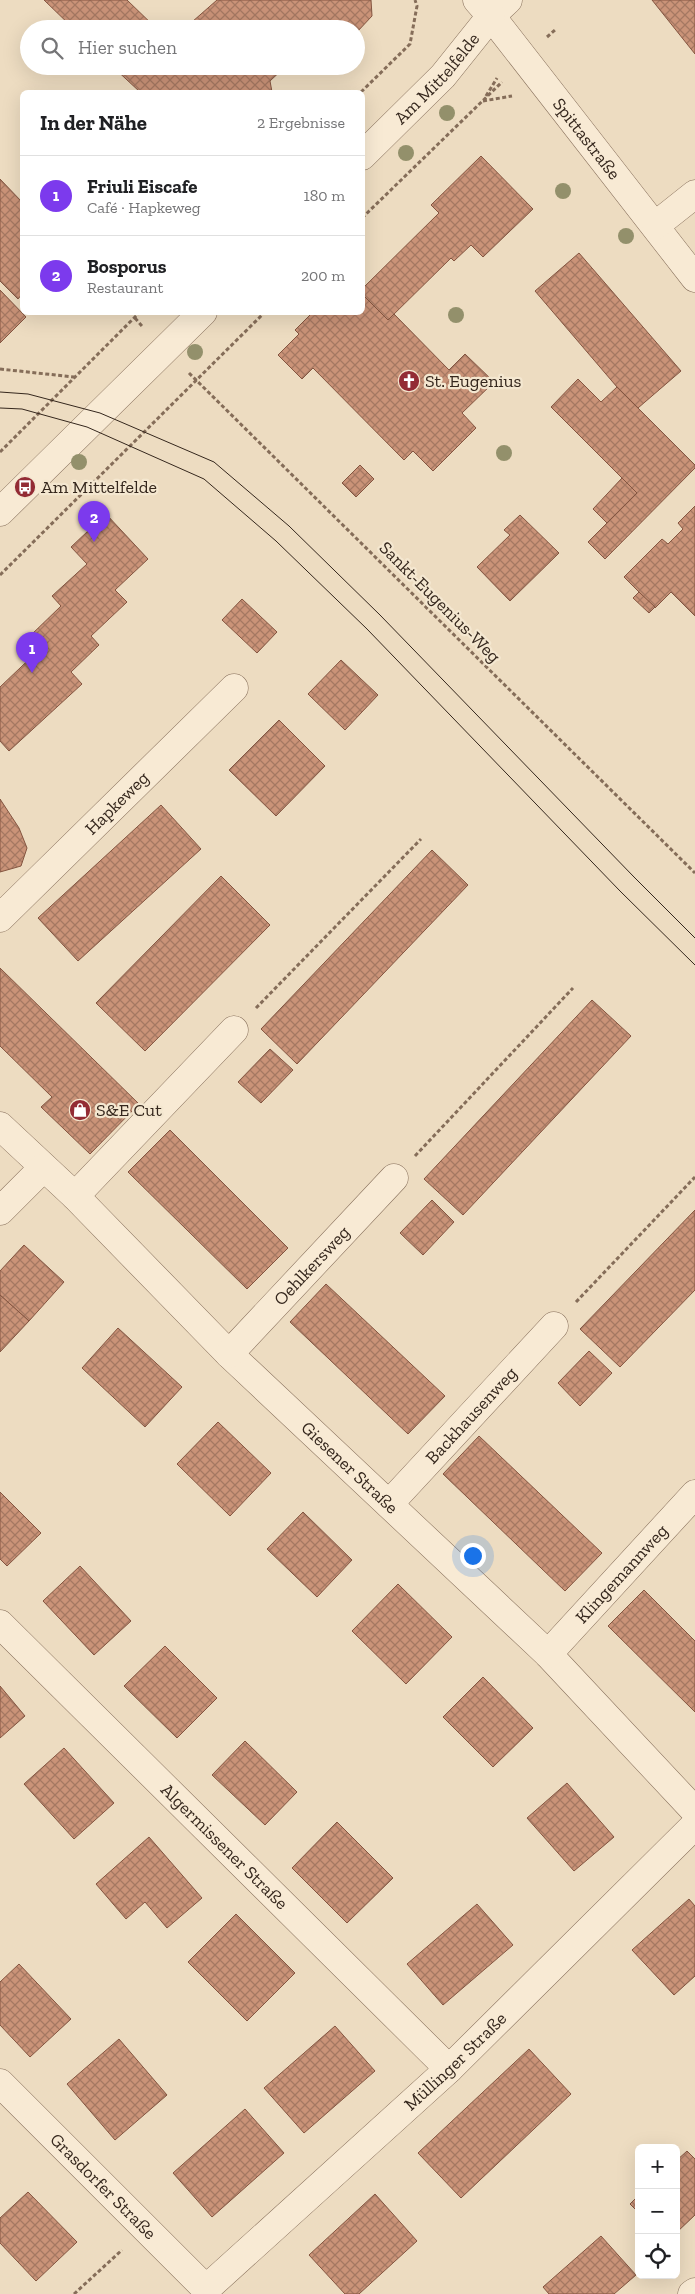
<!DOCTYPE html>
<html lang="de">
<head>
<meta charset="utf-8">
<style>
  body { margin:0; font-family:"Zilla Slab",serif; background:#f2f2f2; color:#202124 }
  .controls { position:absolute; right:15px; bottom:15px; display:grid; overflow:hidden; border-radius:8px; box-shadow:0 5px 20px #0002 }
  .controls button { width:45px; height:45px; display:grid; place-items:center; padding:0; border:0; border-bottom:1px solid #e0e0e0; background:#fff; color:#202124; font:25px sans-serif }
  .you { position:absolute; left:472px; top:1555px; width:18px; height:18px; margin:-12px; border:4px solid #fff; border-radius:50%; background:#1a73e8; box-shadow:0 0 0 8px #1a73e833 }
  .badge { display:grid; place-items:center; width:32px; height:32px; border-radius:50%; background:#7c3aed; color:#fff; font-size:16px; font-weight:700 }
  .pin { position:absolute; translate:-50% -41px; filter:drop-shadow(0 1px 2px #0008) }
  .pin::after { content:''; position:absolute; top:26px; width:18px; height:15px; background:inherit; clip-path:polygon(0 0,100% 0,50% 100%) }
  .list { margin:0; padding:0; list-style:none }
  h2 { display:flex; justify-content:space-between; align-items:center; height:65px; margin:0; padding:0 20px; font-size:21px }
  h2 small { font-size:16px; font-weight:400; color:#757577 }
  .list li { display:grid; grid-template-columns:32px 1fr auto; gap:15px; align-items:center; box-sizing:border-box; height:80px; padding:0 20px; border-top:1px solid #e0e0e0 }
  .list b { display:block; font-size:19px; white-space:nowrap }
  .list p { margin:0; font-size:16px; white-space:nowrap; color:#757577 }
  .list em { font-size:16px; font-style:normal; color:#757577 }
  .icon { flex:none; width:28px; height:28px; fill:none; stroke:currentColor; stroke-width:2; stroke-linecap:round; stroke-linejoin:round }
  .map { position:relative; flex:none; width:695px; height:2294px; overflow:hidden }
  .search { position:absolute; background:#fff; box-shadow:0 5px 20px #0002; left:20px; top:20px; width:345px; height:55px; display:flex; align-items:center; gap:12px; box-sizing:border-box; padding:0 18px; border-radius:28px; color:#757577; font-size:19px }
  .panel { position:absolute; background:#fff; box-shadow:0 5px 20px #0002; left:20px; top:90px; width:345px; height:225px; border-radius:8px }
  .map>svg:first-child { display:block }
</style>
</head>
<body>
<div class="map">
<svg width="695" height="2294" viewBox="0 0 695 2294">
  <defs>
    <pattern id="building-cross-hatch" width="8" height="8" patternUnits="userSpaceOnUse" patternTransform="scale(1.25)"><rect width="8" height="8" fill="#ca9378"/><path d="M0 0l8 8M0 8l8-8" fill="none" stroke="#a57862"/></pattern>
  </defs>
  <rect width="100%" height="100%" fill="#eddcc1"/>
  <g fill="url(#building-cross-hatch)" stroke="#845540">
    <path d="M44,0H127L157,29H74Z"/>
    <path d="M217,0H371L372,16L356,33V29H184Z"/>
    <path d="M652,0H695V54Z"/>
    <path d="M112,66H286L270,81L272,92H140Z"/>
    <path d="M481,156L533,209L483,257L471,245L454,261L451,258L388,320L362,294V289L439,213L431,205Z"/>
    <path d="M0,179L22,202V294L18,299L0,281Z"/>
    <path d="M579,253L681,371L638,408L617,387L535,291Z"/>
    <path d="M0,290L26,317L0,343Z"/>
    <path d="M362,294L388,320L394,314L449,370L465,354L494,382L462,413L476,428L433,471L413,451L404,460L313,368L302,379L278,355L299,334L295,330L313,312H362Z"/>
    <path d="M578,379L601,402L617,387L695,465V468L605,559L588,542L637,493L551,407Z"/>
    <path d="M360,465L374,479L356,497L342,483Z"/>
    <path d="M622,478L637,493L607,523L593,509Z"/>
    <path d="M695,506V616L671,592L655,608L624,577L662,539L668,544L683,529L678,523Z"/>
    <path d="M106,514L148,559L115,590L127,602L91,636L99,645L71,672L82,684L9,751L0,741V687L41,648L30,636L61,606L52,596L87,564L71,547Z"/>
    <path d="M520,515L559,553L510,601L477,567L510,535L504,530Z"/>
    <path d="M639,592L655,607L649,613L633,598Z"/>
    <path d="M242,599L277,632L257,653L222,620Z"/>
    <path d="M341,660L378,695L345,730L308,694Z"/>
    <path d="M279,720L325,766L276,816L229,770Z"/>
    <path d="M0,799L19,828L27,848L21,866L0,872Z"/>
    <path d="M161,805L201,849L78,961L38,918Z"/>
    <path d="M432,850L468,885L297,1064L261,1029Z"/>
    <path d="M221,876L270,925L145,1051L96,1003Z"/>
    <path d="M0,968L139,1104L90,1154L41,1107L52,1097L0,1046Z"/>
    <path d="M592,1000L631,1036L463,1215L424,1179Z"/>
    <path d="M270,1049L293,1070L261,1103L238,1082Z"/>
    <path d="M170,1130L288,1248L247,1289L128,1172Z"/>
    <path d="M432,1200L454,1222L423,1255L400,1233Z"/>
    <path d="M695,1210V1290L620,1367L580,1329Z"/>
    <path d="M24,1245L64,1282L29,1321L0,1295V1271Z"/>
    <path d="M326,1284L445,1396L408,1434L290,1322Z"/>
    <path d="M0,1295L29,1321L0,1352Z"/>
    <path d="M118,1328L182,1387L145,1427L82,1368Z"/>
    <path d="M589,1351L612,1373L580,1406L558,1383Z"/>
    <path d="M218,1422L271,1473L230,1516L177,1464Z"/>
    <path d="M479,1436L602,1553L565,1591L443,1474Z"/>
    <path d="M0,1492L41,1533L7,1566L0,1559Z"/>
    <path d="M303,1512L352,1560L317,1597L267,1549Z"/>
    <path d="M80,1566L131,1621L94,1655L43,1601Z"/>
    <path d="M398,1584L452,1637L406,1684L352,1631Z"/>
    <path d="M644,1590L695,1641V1712L608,1626Z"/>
    <path d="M165,1646L217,1698L177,1738L124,1686Z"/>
    <path d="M483,1677L533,1728L493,1767L443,1717Z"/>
    <path d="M0,1686L25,1716L0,1738Z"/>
    <path d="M245,1741L297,1792L265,1825L212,1775Z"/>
    <path d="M64,1748L114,1803L74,1839L24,1784Z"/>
    <path d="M567,1783L614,1837L574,1871L527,1818Z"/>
    <path d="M337,1822L393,1878L347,1923L292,1868Z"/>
    <path d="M149,1837L202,1898L167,1928L145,1902L126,1919L96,1884Z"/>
    <path d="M689,1899L695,1906V1976L674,1995L632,1950Z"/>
    <path d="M477,1904L513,1945L443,2005L407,1964Z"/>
    <path d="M236,1914L295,1973L247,2021L188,1962Z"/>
    <path d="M19,1964L71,2019L30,2057L0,2025V1982Z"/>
    <path d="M335,2026L375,2071L304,2133L264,2088Z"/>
    <path d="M119,2039L167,2095L115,2140L67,2084Z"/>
    <path d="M529,2049L571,2094L461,2198L418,2153Z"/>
    <path d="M245,2109L284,2153L212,2217L173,2173Z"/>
    <path d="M687,2151L695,2159V2215L676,2233V2161Z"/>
    <path d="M28,2192L77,2242L36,2281L0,2243V2218Z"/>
    <path d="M375,2194L417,2241L359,2294H345L309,2255Z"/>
    <path d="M639,2195V2213L630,2204Z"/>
    <path d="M601,2236L636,2275L614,2294H549L543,2287Z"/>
  </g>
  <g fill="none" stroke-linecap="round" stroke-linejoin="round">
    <g stroke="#856d59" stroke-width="29">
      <g id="minor">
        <path id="s1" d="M508,0L491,16L695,278"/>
        <path d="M656,225L695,194"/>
        <path id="s2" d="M0,918L234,688"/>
        <path id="s3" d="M0,1126L75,1196L229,1354L548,1654L695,1811"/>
        <path d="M75,1196L234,1030"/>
        <path d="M0,1211L43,1168"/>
        <path id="s4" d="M229,1354L394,1178"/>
        <path id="s5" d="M389,1504L554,1326"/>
        <path id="s6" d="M0,1624L449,2069"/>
        <path id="s7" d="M548,1654L695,1494"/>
        <path id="s8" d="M0,2083L206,2289L449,2069L695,1825"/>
        <path d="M692,2294L695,2292"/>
      </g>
    </g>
    <g stroke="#856d59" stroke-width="29">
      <g id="tertiary">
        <path id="s9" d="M362,156L443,76L491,16L477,0"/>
        <path d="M0,512L203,312"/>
      </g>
    </g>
    <g stroke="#856d59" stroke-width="3" stroke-dasharray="4 2.5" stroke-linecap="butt">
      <path d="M547,37L555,30"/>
      <path d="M361,92L410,44L417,6L415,0"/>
      <path d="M486,96L497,78"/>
      <path d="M483,101L512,96"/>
      <path d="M362,218L502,82"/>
      <path d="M135,318L142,326"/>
      <path d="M0,369L74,377"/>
      <path d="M189,373L695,873"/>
      <path d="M0,452L140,312"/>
      <path d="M0,575L265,312"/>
      <path d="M256,1008L421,839"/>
      <path d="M415,1156L573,988"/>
      <path d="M576,1302L695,1177"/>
      <path d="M74,2294L122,2250"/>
    </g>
    <use href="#minor" stroke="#f8ead4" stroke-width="28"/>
    <use href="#tertiary" stroke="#f8ead4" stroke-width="28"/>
    <g stroke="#35271d" stroke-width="1">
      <path d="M0,392L28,394L100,413L214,462L289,526L380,615L634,877L695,938"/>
      <path d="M0,408L22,409L87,427L204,479L276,541L367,629L620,891L695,965"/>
    </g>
  </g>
  <g fill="#93906b">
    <circle cx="447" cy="113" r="8"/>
    <circle cx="406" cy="153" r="8"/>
    <circle cx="563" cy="191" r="8"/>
    <circle cx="626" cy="236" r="8"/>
    <circle cx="456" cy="315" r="8"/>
    <circle cx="195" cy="352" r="8"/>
    <circle cx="504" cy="453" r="8"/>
    <circle cx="79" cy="462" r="8"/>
  </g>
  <defs>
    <g id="church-disc" transform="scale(1.125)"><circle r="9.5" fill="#932b34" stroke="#f4e7d0"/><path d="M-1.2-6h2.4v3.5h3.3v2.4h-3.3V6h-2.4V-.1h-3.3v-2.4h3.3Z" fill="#fff"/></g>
    <g id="bus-disc" transform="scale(1.125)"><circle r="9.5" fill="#932b34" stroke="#f4e7d0"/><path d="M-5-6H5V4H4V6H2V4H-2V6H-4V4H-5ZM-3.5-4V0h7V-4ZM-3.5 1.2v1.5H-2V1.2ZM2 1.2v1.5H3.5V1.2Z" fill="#fff"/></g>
    <g id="shop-disc" transform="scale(1.125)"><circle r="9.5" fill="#932b34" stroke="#f4e7d0"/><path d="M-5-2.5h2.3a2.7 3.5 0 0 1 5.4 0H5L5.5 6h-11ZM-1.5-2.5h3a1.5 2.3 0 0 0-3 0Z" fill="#fff"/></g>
  </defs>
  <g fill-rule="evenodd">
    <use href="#church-disc" x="409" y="381"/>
    <use href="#bus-disc" x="25" y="487"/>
    <use href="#shop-disc" x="80" y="1110"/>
  </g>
  <g text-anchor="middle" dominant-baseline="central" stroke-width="4.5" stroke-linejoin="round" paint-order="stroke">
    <g font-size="18" fill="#35271d" stroke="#f4e7d0">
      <text stroke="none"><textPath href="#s9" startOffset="108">Am Mittelfelde</textPath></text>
      <text stroke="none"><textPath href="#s1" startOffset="179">Spittastraße</textPath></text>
      <text transform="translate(440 602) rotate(45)">Sankt-Eugenius-Weg</text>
      <text stroke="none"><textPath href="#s2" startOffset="164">Hapkeweg</textPath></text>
      <text stroke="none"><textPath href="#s4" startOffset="121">Oehlkersweg</textPath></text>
      <text stroke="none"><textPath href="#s5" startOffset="121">Backhausenweg</textPath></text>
      <text stroke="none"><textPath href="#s3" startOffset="489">Giesener Straße</textPath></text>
      <text stroke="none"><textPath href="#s7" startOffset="109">Klingemannweg</textPath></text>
      <text stroke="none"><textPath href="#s6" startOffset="316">Algermissener Straße</textPath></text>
      <text stroke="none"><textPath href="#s8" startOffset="629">Müllinger Straße</textPath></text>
      <text stroke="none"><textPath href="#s8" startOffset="146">Grasdorfer Straße</textPath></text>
    </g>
    <g font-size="18" fill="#35271d" stroke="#f4e7d0" text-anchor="start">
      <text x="425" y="381">St. Eugenius</text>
      <text x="41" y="487">Am Mittelfelde</text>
      <text x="96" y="1110">S&amp;E Cut</text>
    </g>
  </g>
</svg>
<div class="controls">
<button>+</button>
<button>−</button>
<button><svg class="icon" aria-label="locate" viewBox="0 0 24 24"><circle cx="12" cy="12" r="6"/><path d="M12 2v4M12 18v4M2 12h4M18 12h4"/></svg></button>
</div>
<div class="you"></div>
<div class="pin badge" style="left:32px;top:673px">1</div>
<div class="pin badge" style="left:94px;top:542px">2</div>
<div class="search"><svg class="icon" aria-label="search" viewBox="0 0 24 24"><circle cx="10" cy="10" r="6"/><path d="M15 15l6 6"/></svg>Hier suchen</div>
<section class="panel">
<h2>In der Nähe<small>2 Ergebnisse</small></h2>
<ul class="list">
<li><span class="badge">1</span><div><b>Friuli Eiscafe</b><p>Café · Hapkeweg</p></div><em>180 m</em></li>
<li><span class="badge">2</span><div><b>Bosporus</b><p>Restaurant</p></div><em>200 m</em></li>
</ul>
</section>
</div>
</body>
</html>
